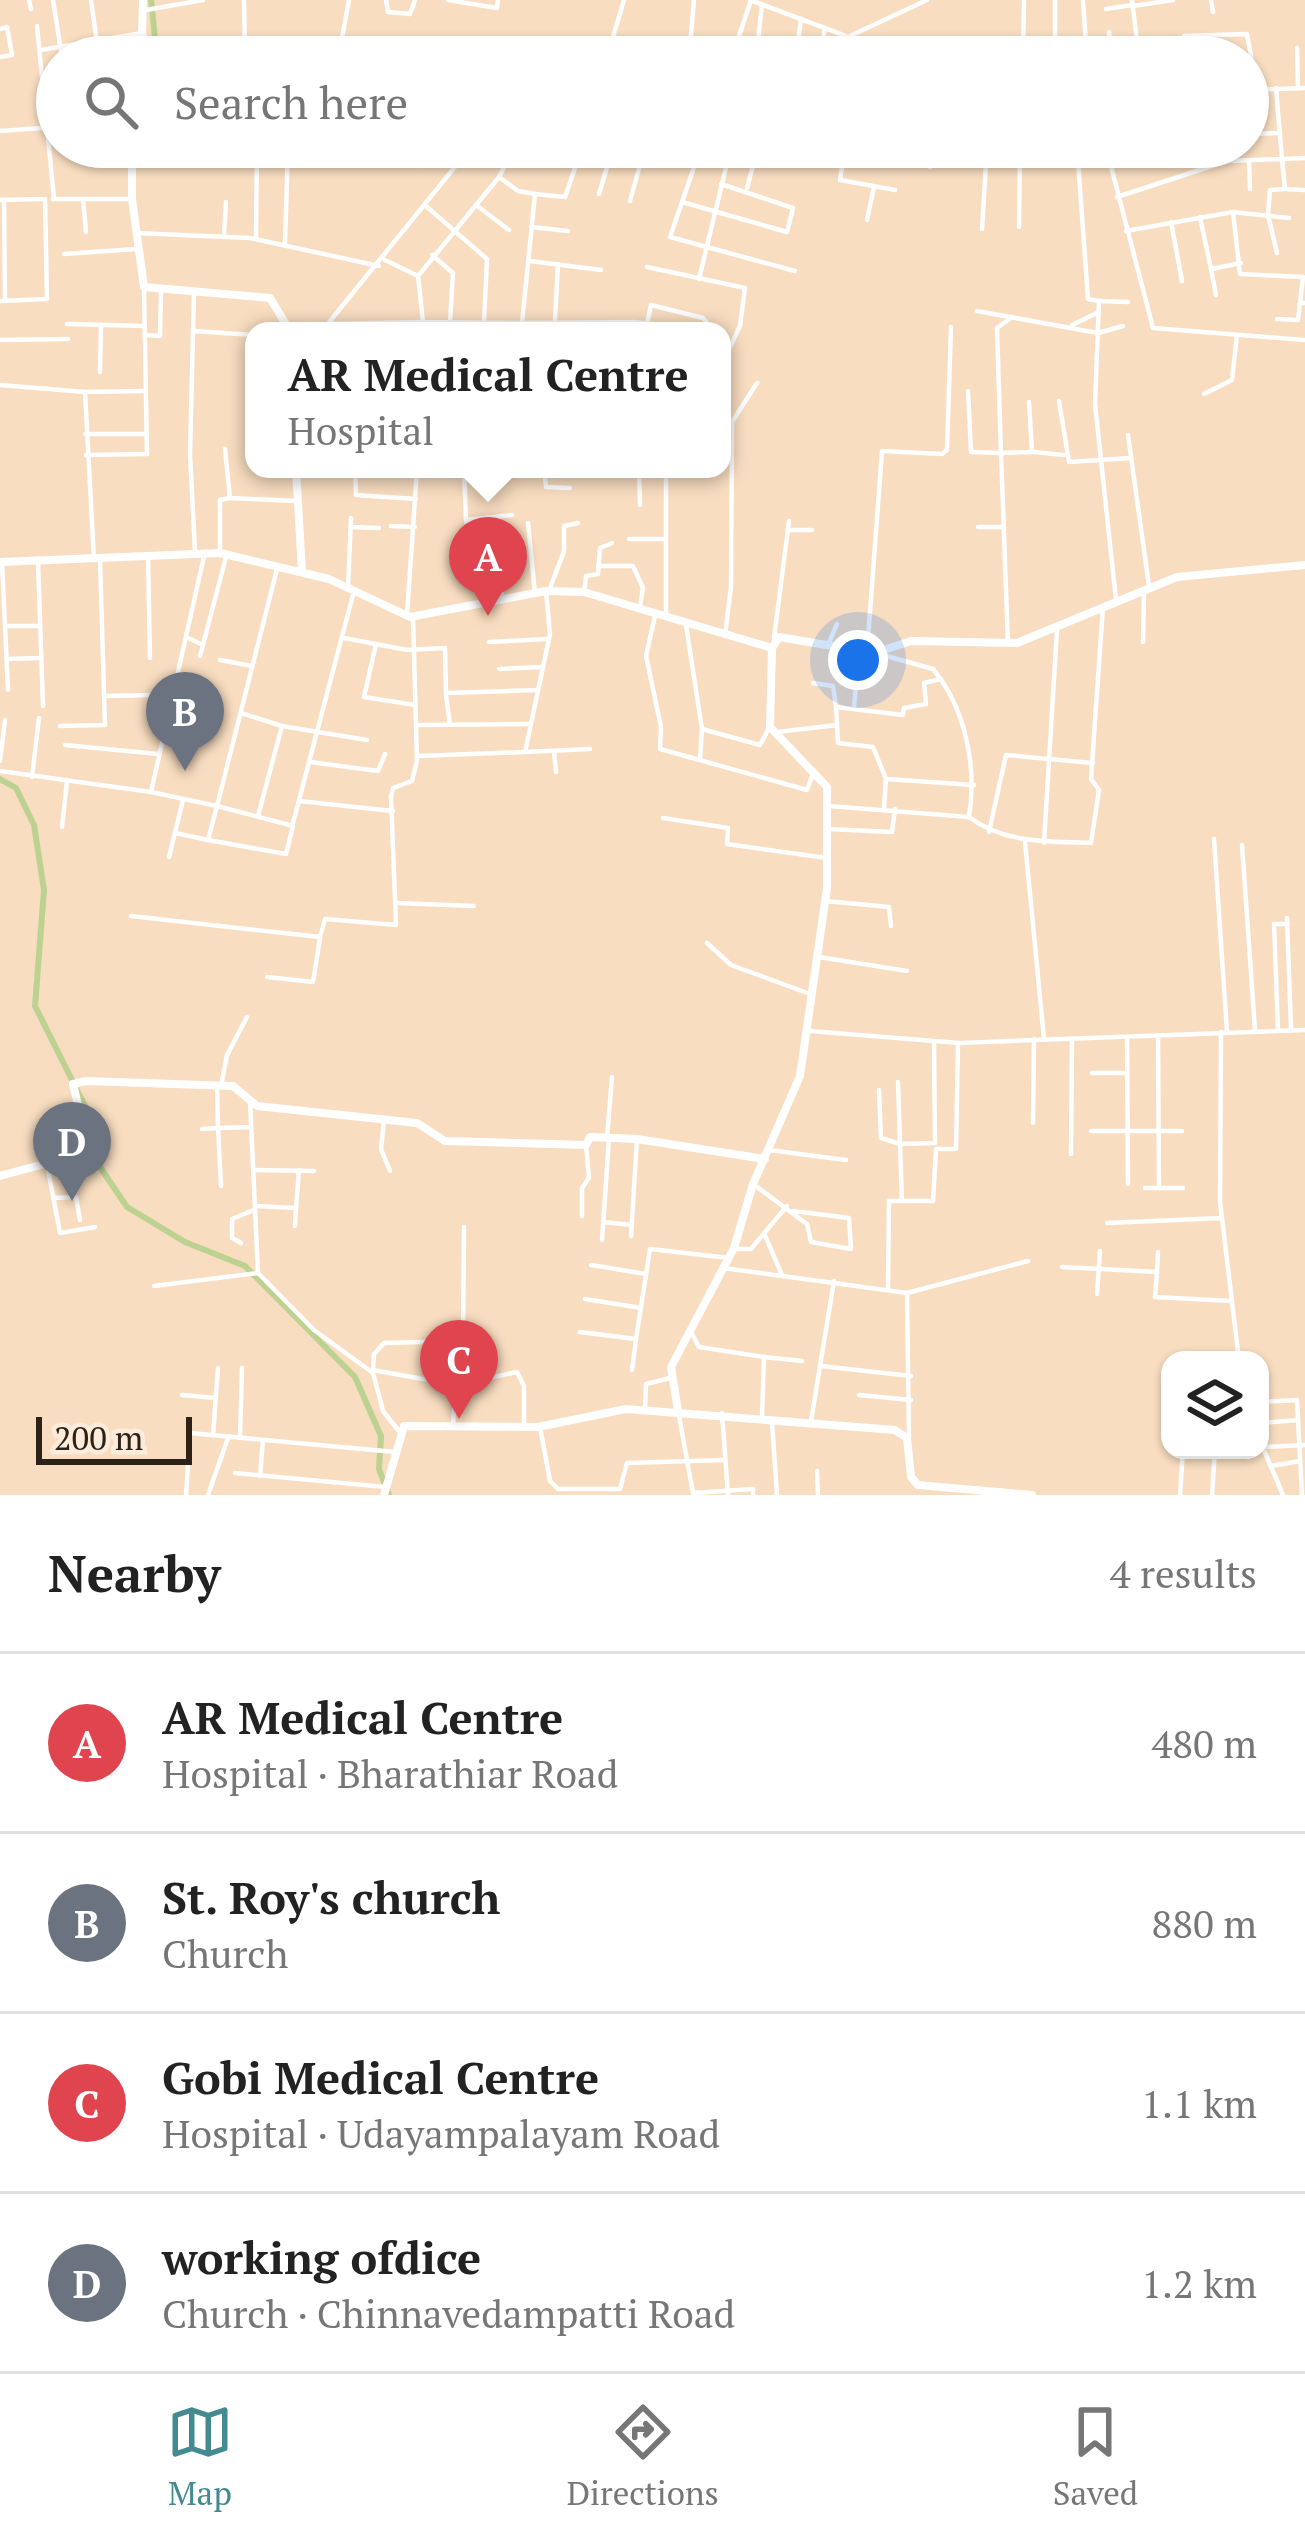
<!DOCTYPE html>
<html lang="en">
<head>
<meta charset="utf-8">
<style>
  body { margin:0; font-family:"PT Serif",serif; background:#f6f6f6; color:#222 }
  .controls { position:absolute; right:36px; bottom:36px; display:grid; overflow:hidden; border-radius:24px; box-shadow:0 3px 9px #0004 }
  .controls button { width:108px; height:108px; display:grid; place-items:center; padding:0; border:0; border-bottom:3px solid #e0e0e0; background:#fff; color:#222; font:60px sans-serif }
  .scale { position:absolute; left:36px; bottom:30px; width:156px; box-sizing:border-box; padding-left:12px; border:6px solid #2c2218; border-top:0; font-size:33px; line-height:42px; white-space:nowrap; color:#2c2218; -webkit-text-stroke:9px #fdecdb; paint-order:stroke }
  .you { position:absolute; left:858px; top:660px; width:42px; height:42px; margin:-30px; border:9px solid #fff; border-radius:50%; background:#1a73e8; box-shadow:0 0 0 18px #1a73e833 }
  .badge { display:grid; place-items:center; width:78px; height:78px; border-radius:50%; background:#438a91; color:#fff; font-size:39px; font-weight:700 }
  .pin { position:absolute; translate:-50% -99px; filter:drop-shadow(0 3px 6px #0008) }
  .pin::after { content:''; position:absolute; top:63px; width:42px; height:36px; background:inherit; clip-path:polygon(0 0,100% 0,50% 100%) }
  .popup { position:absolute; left:245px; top:322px; width:486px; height:156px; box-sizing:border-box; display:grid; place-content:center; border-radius:24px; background:#fff; filter:drop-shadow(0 3px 9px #0005); font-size:39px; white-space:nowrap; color:#767676 }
  .popup b { font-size:45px; color:#222 }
  .popup::after { content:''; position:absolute; left:50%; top:100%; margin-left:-24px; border:24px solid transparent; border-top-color:#fff }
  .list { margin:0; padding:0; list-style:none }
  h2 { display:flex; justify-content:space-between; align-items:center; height:156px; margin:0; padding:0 48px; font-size:51px }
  h2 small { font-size:39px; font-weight:400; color:#767676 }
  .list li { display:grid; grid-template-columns:78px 1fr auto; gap:36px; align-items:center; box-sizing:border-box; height:180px; padding:0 48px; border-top:3px solid #e0e0e0 }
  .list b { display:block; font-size:45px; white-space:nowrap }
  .list p { margin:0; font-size:39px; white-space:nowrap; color:#767676 }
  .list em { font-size:39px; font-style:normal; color:#767676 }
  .icon { flex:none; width:66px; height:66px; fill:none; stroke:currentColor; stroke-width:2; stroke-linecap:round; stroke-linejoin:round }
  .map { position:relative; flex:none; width:1305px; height:1495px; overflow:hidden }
  .search { position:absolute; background:#fff; box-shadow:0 3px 9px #0004; left:36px; right:36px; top:36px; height:132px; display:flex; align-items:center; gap:30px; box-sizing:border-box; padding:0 42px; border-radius:66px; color:#767676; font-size:45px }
  .sheet { height:876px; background:#fff }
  nav { display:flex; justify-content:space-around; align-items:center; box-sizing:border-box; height:168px; border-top:3px solid #e0e0e0; background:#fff; font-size:33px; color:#767676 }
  nav a { display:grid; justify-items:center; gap:6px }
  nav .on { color:#438a91 }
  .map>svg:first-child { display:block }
</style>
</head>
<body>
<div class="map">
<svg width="1305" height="1495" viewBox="0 0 1305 1495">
  <rect width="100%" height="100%" fill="#f8ddc0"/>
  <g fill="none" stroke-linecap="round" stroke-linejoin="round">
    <g stroke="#bdd291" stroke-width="6">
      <path d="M151,0L157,57"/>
      <path d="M0,779L16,788L34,825L44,890L35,1006L93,1122L100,1167L127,1207L185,1242L245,1266L355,1377L381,1436L379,1469L389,1495"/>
    </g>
    <g stroke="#fff" stroke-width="4.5">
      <path d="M29,0L31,9"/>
      <path d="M53,0L62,57"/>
      <path d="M91,0L99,57"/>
      <path d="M244,0L245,57"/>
      <path d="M386,0L388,12L410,14L415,0"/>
      <path d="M448,0L497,8L498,0"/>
      <path d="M750,0L902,57"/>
      <path d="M1055,0V57"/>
      <path d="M1132,0L1139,57"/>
      <path d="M1211,0L1213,12"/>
      <path d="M1083,1L1087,57"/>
      <path d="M1133,6L1173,0"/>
      <path d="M1106,9L1132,5"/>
      <path d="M146,10L203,0"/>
      <path d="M37,26L54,199"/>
      <path d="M0,29L7,27L12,55L0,57"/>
      <path d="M1109,32L1112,57"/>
      <path d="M850,36L927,0"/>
      <path d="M1184,36L1247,34L1257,89"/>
      <path d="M340,48L349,0"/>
      <path d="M1297,48L1298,88"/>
      <path d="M41,50L142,33"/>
      <path d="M575,57L578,49"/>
      <path d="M607,57L624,0"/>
      <path d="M689,57L694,0"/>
      <path d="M732,57L751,0"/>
      <path d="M756,57L762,5"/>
      <path d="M796,57L801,19"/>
      <path d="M820,57L825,28"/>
      <path d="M861,57L864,42"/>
      <path d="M1023,57L1024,0"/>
      <path d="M1276,88L1282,159L1305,158"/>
      <path d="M1248,90L1305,88"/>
      <path d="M0,131L57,127"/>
      <path d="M1248,134L1278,133"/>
      <path d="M518,147L575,167L581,147"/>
      <path d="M653,147L669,152"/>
      <path d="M670,147L669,152L697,159"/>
      <path d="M701,147L670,237L795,271"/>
      <path d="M765,147L814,159"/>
      <path d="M845,147L840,180L895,190"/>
      <path d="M1077,147L1088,299L1099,301L1095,404L1116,600"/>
      <path d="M1106,147L1153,328L1305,340"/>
      <path d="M1249,160L1250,189"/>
      <path d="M1110,165L1171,147"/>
      <path d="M420,166L423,147"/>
      <path d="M930,167L933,147"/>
      <path d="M499,177L518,191L535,194L522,323L634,322L718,331"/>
      <path d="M747,188L758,147"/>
      <path d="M1285,189L1304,190"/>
      <path d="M535,194L565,197L575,168"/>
      <path d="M599,194L613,147"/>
      <path d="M1117,197L1227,161L1282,159L1285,189L1270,190L1268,215L1277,253"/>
      <path d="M53,199H132"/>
      <path d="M83,199L86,232"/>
      <path d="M0,200L42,199"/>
      <path d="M4,200L5,301"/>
      <path d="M630,201L645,147"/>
      <path d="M682,202L787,232L793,208L721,184"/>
      <path d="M476,205L509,230"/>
      <path d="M427,207L487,259L484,323"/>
      <path d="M1233,212L1289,218"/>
      <path d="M1200,217L1211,269L1241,263"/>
      <path d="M867,220L874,187"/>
      <path d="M1171,222L1182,281"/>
      <path d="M531,227L568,231"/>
      <path d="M1019,227L1020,147"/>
      <path d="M982,229L987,147"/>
      <path d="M1126,231L1233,212L1240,274L1303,277L1300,303H1305"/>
      <path d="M136,233L250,238L379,266"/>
      <path d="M224,236L226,202"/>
      <path d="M256,237L257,147"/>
      <path d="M285,243L288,147"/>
      <path d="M64,254L136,249"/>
      <path d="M432,255L453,273L450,322"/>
      <path d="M385,260L418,276L499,177L515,147"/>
      <path d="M530,261L601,270"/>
      <path d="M647,267L745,288L740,326L722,364"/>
      <path d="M1211,269L1216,295"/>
      <path d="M418,276L423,322L520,323"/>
      <path d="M699,279L731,147"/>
      <path d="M194,293L190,454L195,551"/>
      <path d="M0,301L47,299L45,199"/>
      <path d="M1099,301L1128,302"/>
      <path d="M977,311L1098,333L1123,326"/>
      <path d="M555,319L558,264"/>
      <path d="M1277,319L1298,320L1300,303"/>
      <path d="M67,324L144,326"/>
      <path d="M330,324L423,322V331"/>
      <path d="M647,324L651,305L703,318L713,331"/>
      <path d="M1072,325L1099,312"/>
      <path d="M193,331L254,335"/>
      <path d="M322,331L471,147"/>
      <path d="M144,335L160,336L161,292"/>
      <path d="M0,340L68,339"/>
      <path d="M100,372L101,325"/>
      <path d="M0,385L85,392L143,391"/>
      <path d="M968,391L971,452L1001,453L997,328L1012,317"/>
      <path d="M85,392L94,560"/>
      <path d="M1204,394L1232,380L1237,335"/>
      <path d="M1059,401L1069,462L1131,458"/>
      <path d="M85,434H145"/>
      <path d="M1128,435L1149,586"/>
      <path d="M225,449L230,498L295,501"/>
      <path d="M250,452H254"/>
      <path d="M1034,452L1064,455"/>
      <path d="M86,455L147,454L144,287"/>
      <path d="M355,469L356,495L416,499"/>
      <path d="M464,469L466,520L484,603"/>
      <path d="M544,469L546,487L570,488"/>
      <path d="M639,469L640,505"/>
      <path d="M666,469V614"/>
      <path d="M488,517L503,599"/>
      <path d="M466,520L512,515"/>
      <path d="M528,523L535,594"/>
      <path d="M391,526L415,527"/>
      <path d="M351,527L379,528"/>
      <path d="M978,527H1003"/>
      <path d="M788,530H812"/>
      <path d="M629,539H665"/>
      <path d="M220,553V500L230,498"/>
      <path d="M148,557L150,658"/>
      <path d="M38,561L43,706"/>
      <path d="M2,562L8,690"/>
      <path d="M598,566H633L643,588L640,606"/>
      <path d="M348,588L351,518"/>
      <path d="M549,591L564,551V526L578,523"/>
      <path d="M584,592L586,576L598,574L600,548L612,543"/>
      <path d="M407,615L417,469"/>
      <path d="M655,616L646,656L661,727L660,749L807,790L814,771"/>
      <path d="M686,625L702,729L700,758"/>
      <path d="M6,626H40"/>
      <path d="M725,635L731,587L732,422L757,383"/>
      <path d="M186,637L203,645L200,656"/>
      <path d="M344,638L407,650L445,648L446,693L538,690"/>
      <path d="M774,638L789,521"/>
      <path d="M489,642L548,639"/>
      <path d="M1143,642L1144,590"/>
      <path d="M376,644L364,697L415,705"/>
      <path d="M1008,644L1001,453L1032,452L1029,402"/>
      <path d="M203,645L226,557"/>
      <path d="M828,645L837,624"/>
      <path d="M867,652L882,451L942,454L947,450L951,327"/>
      <path d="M7,659L41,658"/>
      <path d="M220,660L252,666"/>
      <path d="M499,669L543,667"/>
      <path d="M941,679L924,683L926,704L904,708L903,715L836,707L838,743L873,747L886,779L974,785"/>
      <path d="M813,683L833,686L836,707"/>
      <path d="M446,695L450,725"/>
      <path d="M105,696L153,695"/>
      <path d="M854,707L859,653"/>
      <path d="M241,713L282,726L367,740"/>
      <path d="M416,725L529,724"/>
      <path d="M60,726L105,725L100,560"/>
      <path d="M702,729L760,745L769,728"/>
      <path d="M777,732L837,725"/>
      <path d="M65,745L158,754"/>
      <path d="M554,751L556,772"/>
      <path d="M525,752L590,749"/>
      <path d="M418,756L525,752L550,634L546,591"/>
      <path d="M0,761L5,720"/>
      <path d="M310,762L378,771L385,754"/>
      <path d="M0,771L151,792L205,552"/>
      <path d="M32,777L39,718"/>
      <path d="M151,792L217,806L208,840L286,854L293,826L217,806L278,565"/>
      <path d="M299,801L393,811"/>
      <path d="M829,806L969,817C977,767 966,709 933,669L879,654"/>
      <path d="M884,807L886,779"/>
      <path d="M258,816L282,726"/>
      <path d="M969,817C1005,844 1048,841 1091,843L1099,790L1091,779L1103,606"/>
      <path d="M663,818L728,828L727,844L827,858"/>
      <path d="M293,823L354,591"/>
      <path d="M62,827L67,781"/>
      <path d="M827,829L892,832L895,809"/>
      <path d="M989,832L1006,755L1093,763"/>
      <path d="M175,833L208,840"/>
      <path d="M1214,839L1227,1032"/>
      <path d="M1025,842L1044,1039"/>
      <path d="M1044,843L1057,629"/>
      <path d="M1242,845L1255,1030"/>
      <path d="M169,857L183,800"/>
      <path d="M825,901L889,907L891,926"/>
      <path d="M396,903L474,906"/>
      <path d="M131,916L320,937L325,919L396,925L391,796L393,788L412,781L417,761L413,617"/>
      <path d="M1287,918L1291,1030"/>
      <path d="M707,943L731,965L810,994"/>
      <path d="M819,957L907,971"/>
      <path d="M267,977L313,982L320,938"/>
      <path d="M1278,1029L1274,924H1288"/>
      <path d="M810,1031L959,1043L1305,1030"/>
      <path d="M1221,1032L1220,1202L1239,1360"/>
      <path d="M1158,1035L1159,1188H1183"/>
      <path d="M1127,1037L1128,1184"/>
      <path d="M1092,1073H1127"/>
      <path d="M217,1086L218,1128L251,1127"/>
      <path d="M221,1086L227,1055L247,1017"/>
      <path d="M879,1090L881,1138L900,1144L898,1082"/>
      <path d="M250,1101L258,1273L314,1330L373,1373L383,1411L398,1430"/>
      <path d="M384,1120L381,1149L390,1171"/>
      <path d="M1033,1123L1034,1039"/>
      <path d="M202,1129L218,1128L221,1186"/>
      <path d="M1091,1131H1182"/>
      <path d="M607,1138L612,1077"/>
      <path d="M769,1150L846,1160"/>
      <path d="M1071,1154L1072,1039"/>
      <path d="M47,1164L60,1233L95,1227"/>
      <path d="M253,1170L314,1171"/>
      <path d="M753,1184L807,1224L811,1242L851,1249L849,1218L793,1211"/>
      <path d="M1145,1188H1159"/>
      <path d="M53,1198L76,1197L80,1220"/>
      <path d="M902,1201H933L936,1149H956L958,1043"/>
      <path d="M255,1206L296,1208L299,1170"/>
      <path d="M582,1216V1188L589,1178L586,1145"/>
      <path d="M603,1222L632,1225"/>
      <path d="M1107,1223L1222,1218"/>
      <path d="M295,1226L296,1208"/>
      <path d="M764,1233L782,1275"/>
      <path d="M631,1236L637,1139"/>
      <path d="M602,1240L609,1138"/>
      <path d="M241,1243L232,1238V1219L254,1210"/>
      <path d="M735,1249H751L787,1206"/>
      <path d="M591,1265L646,1274"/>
      <path d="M1062,1267L1157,1272L1155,1297L1231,1301"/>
      <path d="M723,1268L907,1293L1028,1261"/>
      <path d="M1157,1272L1158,1252"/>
      <path d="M154,1286L258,1273"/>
      <path d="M888,1289L889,1201H902L900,1144L935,1143L934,1042"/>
      <path d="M907,1293L909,1437"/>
      <path d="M1097,1294L1100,1251"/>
      <path d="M585,1299L641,1308"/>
      <path d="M580,1332L636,1339L650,1249L729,1258"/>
      <path d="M691,1332L699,1347L764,1357L762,1416"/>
      <path d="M764,1357L802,1361"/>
      <path d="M821,1366L911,1376"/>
      <path d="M373,1370L456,1385L453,1425"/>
      <path d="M632,1370L636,1340"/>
      <path d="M373,1373L374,1354L384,1343L463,1341L464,1227"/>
      <path d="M456,1385L517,1372L524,1386V1427"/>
      <path d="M182,1395L216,1398"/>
      <path d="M859,1395L911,1400"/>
      <path d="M1260,1402L1297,1400L1302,1495"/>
      <path d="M645,1408L646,1384L670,1378"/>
      <path d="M722,1413L728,1495"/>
      <path d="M679,1416L693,1493L753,1489V1495"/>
      <path d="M811,1421L834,1281"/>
      <path d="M772,1422L777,1495"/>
      <path d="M1260,1423L1298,1420"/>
      <path d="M540,1427L550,1481L558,1489H620L627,1463L725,1460"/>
      <path d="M213,1435L218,1368"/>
      <path d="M240,1438L242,1368"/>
      <path d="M1260,1441L1283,1495"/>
      <path d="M1263,1447L1305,1445"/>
      <path d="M1271,1466L1300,1461"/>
      <path d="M817,1471L818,1495"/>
      <path d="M235,1473L385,1487"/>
      <path d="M260,1476L263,1440"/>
      <path d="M186,1495L190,1433L395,1452"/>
      <path d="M208,1495L228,1438"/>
      <path d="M1180,1495L1183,1450"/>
      <path d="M1212,1495L1215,1450"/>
    </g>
    <g stroke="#fff" stroke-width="8">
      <path d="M143,0L142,33L150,57"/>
      <path d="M132,147V199L144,287L270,298L290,331"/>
      <path d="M296,469L302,571"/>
      <path d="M0,562L220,553L329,579L410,617L546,591L584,592L772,648"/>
      <path d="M772,648L779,637L874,653L911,641L1017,643L1177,577L1305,565"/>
      <path d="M0,1176L89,1152L73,1084L86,1081L233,1086L257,1106L417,1123L445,1141L586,1145L590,1137L637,1139L765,1159"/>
      <path d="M678,1411L671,1367L734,1248L753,1184L800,1076L827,888V787L770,727L772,648"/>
      <path d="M384,1495L404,1426L538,1427L626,1409L895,1430L907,1438L911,1477L918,1485L1032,1495"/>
    </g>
  </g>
</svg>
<div class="controls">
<button><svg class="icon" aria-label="layers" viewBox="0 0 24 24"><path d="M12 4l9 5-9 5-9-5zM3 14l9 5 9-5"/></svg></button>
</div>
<div class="scale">200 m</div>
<div class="you"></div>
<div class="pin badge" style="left:488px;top:616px;background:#e0444e">A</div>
<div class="popup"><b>AR Medical Centre</b>Hospital</div>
<div class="pin badge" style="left:185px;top:771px;background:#6b7280">B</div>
<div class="pin badge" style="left:459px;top:1419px;background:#e0444e">C</div>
<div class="pin badge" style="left:72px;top:1201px;background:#6b7280">D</div>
<div class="search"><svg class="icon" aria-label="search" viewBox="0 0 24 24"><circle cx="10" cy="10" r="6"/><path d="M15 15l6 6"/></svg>Search here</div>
</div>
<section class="sheet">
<h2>Nearby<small>4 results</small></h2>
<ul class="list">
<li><span class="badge" style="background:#e0444e">A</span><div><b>AR Medical Centre</b><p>Hospital · Bharathiar Road</p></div><em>480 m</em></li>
<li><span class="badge" style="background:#6b7280">B</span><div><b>St. Roy's church</b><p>Church</p></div><em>880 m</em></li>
<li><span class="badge" style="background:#e0444e">C</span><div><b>Gobi Medical Centre</b><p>Hospital · Udayampalayam Road</p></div><em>1.1 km</em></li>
<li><span class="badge" style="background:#6b7280">D</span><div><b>working ofdice</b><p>Church · Chinnavedampatti Road</p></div><em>1.2 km</em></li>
</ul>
</section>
<nav>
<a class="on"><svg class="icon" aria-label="map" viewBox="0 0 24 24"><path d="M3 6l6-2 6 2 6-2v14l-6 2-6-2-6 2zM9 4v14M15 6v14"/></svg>Map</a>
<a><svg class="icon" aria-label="directions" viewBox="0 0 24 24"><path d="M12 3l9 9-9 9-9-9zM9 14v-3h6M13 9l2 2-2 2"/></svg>Directions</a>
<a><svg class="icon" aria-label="saved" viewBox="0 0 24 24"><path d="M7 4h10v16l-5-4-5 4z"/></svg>Saved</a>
</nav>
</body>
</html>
